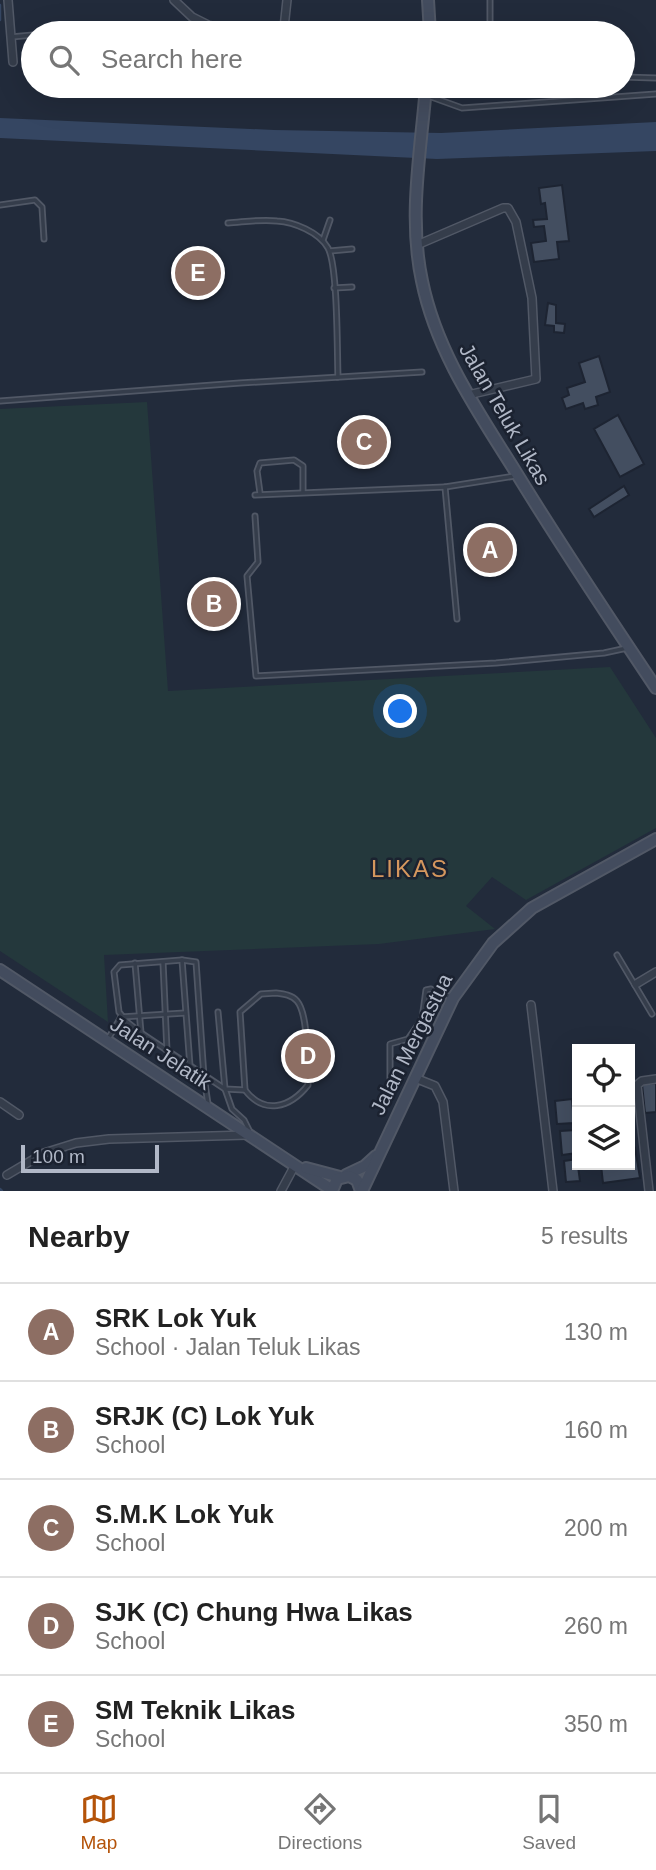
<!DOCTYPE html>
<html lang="en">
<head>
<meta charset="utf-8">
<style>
  body { margin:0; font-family:Arial,sans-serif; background:#f2f2f2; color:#222 }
  .controls { position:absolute; right:21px; bottom:21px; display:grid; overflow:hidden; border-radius:0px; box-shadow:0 7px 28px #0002 }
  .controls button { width:63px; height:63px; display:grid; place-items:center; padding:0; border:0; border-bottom:2px solid #e0e0e0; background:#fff; color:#222; font:35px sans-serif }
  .scale { position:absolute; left:21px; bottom:18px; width:138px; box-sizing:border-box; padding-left:7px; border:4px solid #b1b8c7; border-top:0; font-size:19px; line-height:24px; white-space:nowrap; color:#b1b8c7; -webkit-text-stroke:5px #1b2230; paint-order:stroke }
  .you { position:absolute; left:401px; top:712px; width:24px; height:24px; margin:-18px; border:5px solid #fff; border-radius:50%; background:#1a73e8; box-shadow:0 0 0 10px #1a73e833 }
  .badge { display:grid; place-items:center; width:46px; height:46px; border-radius:50%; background:#b45309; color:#fff; font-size:23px; font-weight:700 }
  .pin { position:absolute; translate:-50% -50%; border:4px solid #fff; box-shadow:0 2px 7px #0006 }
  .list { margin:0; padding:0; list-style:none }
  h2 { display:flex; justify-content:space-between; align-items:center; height:91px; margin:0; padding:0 28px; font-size:30px }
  h2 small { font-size:23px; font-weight:400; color:#767676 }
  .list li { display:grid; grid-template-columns:46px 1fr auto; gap:21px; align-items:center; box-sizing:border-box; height:98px; padding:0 28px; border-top:2px solid #e0e0e0 }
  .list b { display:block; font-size:26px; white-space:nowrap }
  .list p { margin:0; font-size:23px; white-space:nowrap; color:#767676 }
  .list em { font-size:23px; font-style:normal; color:#767676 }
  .icon { flex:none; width:38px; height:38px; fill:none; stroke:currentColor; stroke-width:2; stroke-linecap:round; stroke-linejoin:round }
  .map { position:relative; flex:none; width:656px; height:1191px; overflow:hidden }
  .search { position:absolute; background:#fff; box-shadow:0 7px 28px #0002; left:21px; right:21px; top:21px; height:77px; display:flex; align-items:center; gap:18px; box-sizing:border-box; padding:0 24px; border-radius:38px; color:#767676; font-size:26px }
  .sheet { height:581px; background:#fff }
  nav { display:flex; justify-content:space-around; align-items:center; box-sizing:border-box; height:98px; border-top:2px solid #e0e0e0; background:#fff; font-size:19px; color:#767676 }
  nav a { display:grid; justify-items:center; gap:4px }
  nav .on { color:#b45309 }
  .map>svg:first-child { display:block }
</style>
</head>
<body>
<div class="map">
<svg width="656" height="1191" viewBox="0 0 656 1191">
  <rect width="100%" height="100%" fill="#222b3b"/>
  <path fill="#24383c" d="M147,402L168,691L610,667L656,738V828L526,900L492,877L466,906L495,929L379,944L104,955L108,1022L0,951V409Z"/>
  <path fill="#354662" d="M0,118L274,130L441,133L656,122V151L437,159L0,138Z"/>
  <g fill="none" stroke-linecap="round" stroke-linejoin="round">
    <g stroke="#354662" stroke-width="2.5">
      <path d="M0,5V20"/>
      <path d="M0,1189L2,1191"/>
    </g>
  </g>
  <g fill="#434e60" stroke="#1d2432" stroke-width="2">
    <path d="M562,185L569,241L557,242L559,259L534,262L531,243L546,241L544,226L534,227L533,220L547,219L545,203L541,204L539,188Z"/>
    <path d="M548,303L556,305V323L565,324L564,333L554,332V326L545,325Z"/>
    <path d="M599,356L610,392L596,397L598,405L585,409L583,403L566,409L562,398L569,395L567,388L585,382L579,363Z"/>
    <path d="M618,415L644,464L620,477L594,429Z"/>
    <path d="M624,486L629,495L594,517L589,509Z"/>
    <path d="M656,1083V1112L645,1113L642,1084Z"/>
    <path d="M572,1099L574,1123L557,1124L555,1101Z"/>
    <path d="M576,1130L577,1153L562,1155L560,1131Z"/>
    <path d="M635,1148L640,1178L603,1183L601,1165H630V1149Z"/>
    <path d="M577,1159L580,1181L566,1182L564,1161Z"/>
  </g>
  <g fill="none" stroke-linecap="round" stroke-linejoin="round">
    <g stroke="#515866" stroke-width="7">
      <g id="lane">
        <path d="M490,33V0"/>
        <path d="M11,37L33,35"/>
        <path d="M623,77L656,78"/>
        <path d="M426,95L462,108L656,94"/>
        <path d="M0,205L35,200L42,207L44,239"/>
        <path d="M228,223C244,222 261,219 277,221C294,222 319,232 328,248C338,266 337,352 338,377"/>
        <path d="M323,240L330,220"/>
        <path d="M330,251L352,249"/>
        <path d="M334,288L352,287"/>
        <path d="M0,401L240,383L422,372"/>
        <path d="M260,493L257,471L260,463L294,460L303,466V492"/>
        <path d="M255,495L445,487"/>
        <path d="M255,516L258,562L247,576L256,676L496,663L604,653L627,648"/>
        <path d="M457,619L445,487L515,476"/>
        <path d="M617,955L652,1014"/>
        <path d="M182,960L190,1066"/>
        <path d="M163,962L167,1051"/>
        <path d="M135,963L141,1033"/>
        <path d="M276,993C284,994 292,995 297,1001C309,1015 307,1066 308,1085C290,1108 264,1115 245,1090L240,1012L261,994Z"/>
        <path d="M218,1012L225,1089L245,1090"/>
        <path d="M121,1017L185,1013"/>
        <path d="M108,1039L121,1017"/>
        <path d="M390,1084V1044L408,1039L422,1019L426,990L431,989L451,997"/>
        <path d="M208,1104L204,1077L196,962L182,960L120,965L114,972L119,1012L127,1022L141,1033L225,1089L232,1109L244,1120L249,1130"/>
      </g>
    </g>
    <g stroke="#515866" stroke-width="10">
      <g id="street">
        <path d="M8,0L13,62"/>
        <path d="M174,0L192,17L208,25L223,29L284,28L329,33"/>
        <path d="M284,28L287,0"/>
        <path d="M417,245L503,208H508L516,222L532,298L536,379L468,395"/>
        <path d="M636,984L656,972"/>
        <path d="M531,1005L553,1191"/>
        <path d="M415,1078L435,1086L443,1102L454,1191"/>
        <path d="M0,1102L19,1115"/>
        <path d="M7,1175L44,1153L76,1143L109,1139L247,1135"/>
        <path d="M281,1191L295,1165"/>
        <path d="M649,1191L637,1085L642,1081L656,1079"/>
      </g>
    </g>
    <g stroke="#515866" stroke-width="14">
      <g id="secondary">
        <path d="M428,0L430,33"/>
        <path d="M426,86C421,151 408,216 422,281C436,350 475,407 512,466C558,541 607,615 656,688"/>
        <path d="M0,970L332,1190"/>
        <path d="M306,1168L340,1177"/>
        <path d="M346,1175L365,1166L376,1156"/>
        <path d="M332,1191L337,1179L349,1176L357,1180L361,1191"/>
        <path d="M362,1191L453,998L493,943L532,908L656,839"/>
      </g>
    </g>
    <use href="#lane" stroke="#353d4b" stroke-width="3.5"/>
    <use href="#street" stroke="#353d4b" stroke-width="7"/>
    <use href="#secondary" stroke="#434c5e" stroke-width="10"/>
  </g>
  <g text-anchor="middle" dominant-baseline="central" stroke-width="5" stroke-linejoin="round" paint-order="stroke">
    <g font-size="21" fill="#b1b8c7" stroke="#1b2230">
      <text transform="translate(505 414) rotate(60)">Jalan Teluk Likas</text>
      <text transform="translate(411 1044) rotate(-63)">Jalan Mergastua</text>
      <text transform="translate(161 1053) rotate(33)">Jalan Jelatik</text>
    </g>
    <g font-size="24" letter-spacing="2" fill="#d5975e" stroke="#1b2230">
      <text x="410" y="868">LIKAS</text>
    </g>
  </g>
</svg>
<div class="controls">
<button><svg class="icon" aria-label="locate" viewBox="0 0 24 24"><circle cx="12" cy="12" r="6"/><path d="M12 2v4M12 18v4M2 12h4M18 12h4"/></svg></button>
<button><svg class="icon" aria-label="layers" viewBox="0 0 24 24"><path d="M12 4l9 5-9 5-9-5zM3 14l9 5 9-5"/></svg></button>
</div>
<div class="scale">100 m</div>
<div class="you"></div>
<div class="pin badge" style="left:490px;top:550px;background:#8d6e63">A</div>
<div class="pin badge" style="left:214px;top:604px;background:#8d6e63">B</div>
<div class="pin badge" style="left:364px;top:442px;background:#8d6e63">C</div>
<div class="pin badge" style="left:308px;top:1056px;background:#8d6e63">D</div>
<div class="pin badge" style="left:198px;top:273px;background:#8d6e63">E</div>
<div class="search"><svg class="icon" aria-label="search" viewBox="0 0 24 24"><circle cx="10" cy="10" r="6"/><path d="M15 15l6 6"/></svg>Search here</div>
</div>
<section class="sheet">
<h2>Nearby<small>5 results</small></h2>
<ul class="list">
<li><span class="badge" style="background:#8d6e63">A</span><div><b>SRK Lok Yuk</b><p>School · Jalan Teluk Likas</p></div><em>130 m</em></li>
<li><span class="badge" style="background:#8d6e63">B</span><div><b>SRJK (C) Lok Yuk</b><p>School</p></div><em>160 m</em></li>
<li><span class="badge" style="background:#8d6e63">C</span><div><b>S.M.K Lok Yuk</b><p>School</p></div><em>200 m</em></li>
<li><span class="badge" style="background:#8d6e63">D</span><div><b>SJK (C) Chung Hwa Likas</b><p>School</p></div><em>260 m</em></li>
<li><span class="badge" style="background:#8d6e63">E</span><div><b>SM Teknik Likas</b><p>School</p></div><em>350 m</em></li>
</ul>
</section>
<nav>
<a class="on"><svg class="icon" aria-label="map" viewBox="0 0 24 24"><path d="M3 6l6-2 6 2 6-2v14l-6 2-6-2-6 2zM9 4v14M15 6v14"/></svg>Map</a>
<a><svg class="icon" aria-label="directions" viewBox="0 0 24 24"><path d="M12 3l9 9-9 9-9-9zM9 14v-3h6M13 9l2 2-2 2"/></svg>Directions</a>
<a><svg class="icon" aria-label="saved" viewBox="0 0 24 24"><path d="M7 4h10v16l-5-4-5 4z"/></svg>Saved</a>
</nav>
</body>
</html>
